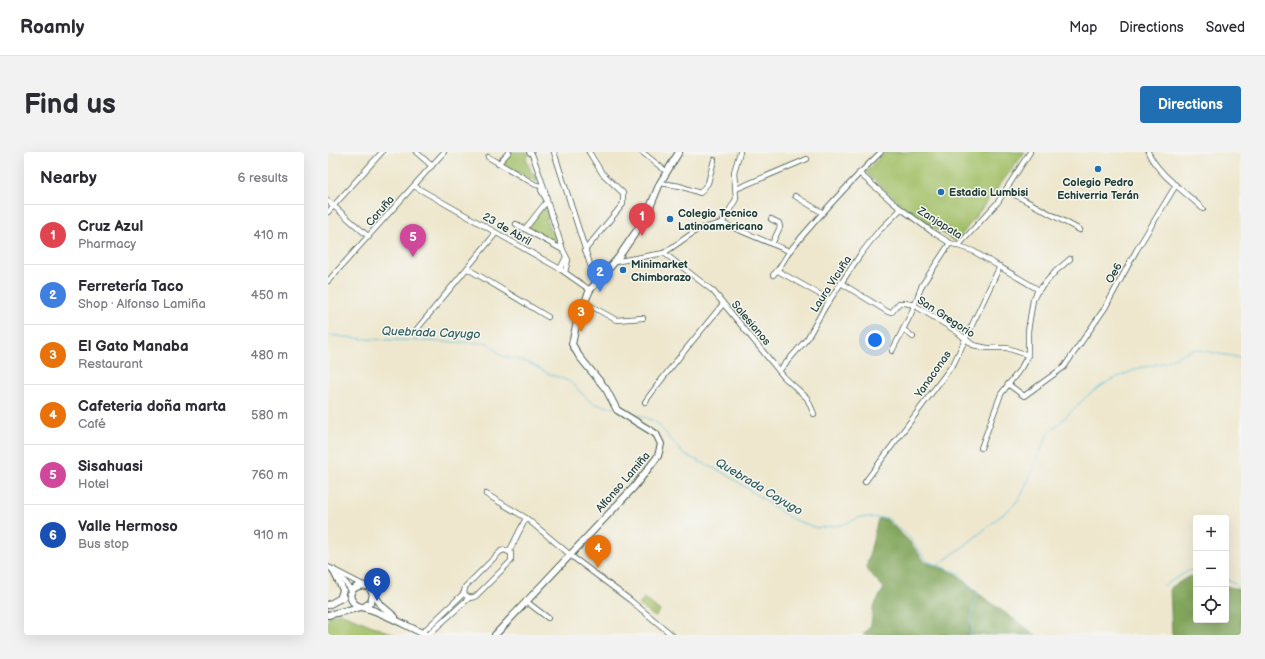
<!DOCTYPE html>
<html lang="en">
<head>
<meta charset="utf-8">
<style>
  body { margin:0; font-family:"Balsamiq Sans",sans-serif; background:#f2f2f3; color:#2b2b33 }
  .controls { position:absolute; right:12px; bottom:12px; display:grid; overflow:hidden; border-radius:4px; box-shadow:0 4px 16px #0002 }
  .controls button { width:36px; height:36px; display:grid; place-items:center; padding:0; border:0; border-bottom:1px solid #e1e1e2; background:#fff; color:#2b2b33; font:20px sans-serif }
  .you { position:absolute; left:547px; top:188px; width:14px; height:14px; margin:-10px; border:3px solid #fff; border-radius:50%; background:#1a73e8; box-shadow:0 0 0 6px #1a73e833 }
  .badge { display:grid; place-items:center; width:26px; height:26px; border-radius:50%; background:#1f6fb2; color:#fff; font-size:13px; font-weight:700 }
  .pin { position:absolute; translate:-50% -33px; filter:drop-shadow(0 1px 2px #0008) }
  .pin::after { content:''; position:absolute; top:21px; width:14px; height:12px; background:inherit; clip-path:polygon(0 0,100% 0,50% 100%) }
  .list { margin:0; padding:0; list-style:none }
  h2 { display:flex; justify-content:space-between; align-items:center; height:52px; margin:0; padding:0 16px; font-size:17px }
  h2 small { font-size:13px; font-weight:400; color:#7c7c81 }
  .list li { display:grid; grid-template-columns:26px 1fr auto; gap:12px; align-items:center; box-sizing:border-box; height:60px; padding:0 16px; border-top:1px solid #e1e1e2 }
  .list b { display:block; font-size:15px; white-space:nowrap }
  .list p { margin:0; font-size:13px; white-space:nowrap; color:#7c7c81 }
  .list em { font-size:13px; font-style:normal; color:#7c7c81 }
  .icon { flex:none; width:22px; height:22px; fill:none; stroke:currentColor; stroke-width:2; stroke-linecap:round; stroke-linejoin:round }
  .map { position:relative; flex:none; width:913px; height:483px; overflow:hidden; border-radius:4px }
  header { display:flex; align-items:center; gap:24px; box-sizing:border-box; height:56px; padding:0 20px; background:#fff; border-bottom:1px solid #e1e1e2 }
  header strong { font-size:19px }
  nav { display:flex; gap:22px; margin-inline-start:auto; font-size:14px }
  .intro { display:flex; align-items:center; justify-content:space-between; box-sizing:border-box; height:96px; padding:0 24px }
  h1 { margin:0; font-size:28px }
  .button { padding:10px 18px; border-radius:4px; background:#1f6fb2; color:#fff; font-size:14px; font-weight:700 }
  main { display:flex; gap:24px; padding:0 24px }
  aside { flex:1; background:#fff; border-radius:4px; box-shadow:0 4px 16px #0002 }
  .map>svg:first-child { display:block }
</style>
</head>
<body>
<header>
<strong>Roamly</strong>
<nav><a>Map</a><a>Directions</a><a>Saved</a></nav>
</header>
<div class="intro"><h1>Find us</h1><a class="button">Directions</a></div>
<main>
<aside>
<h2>Nearby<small>6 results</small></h2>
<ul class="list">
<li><span class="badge" style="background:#e0444e">1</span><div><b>Cruz Azul</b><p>Pharmacy</p></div><em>410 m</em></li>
<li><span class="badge" style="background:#3f7fe0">2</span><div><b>Ferretería Taco</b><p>Shop · Alfonso Lamiña</p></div><em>450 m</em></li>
<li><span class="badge" style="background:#e8710a">3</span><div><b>El Gato Manaba</b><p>Restaurant</p></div><em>480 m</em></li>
<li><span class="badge" style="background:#e8710a">4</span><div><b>Cafeteria doña marta</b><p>Café</p></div><em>580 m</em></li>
<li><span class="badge" style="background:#d1479c">5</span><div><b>Sisahuasi</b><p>Hotel</p></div><em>760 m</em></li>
<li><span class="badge" style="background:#1a4fb4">6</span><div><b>Valle Hermoso</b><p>Bus stop</p></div><em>910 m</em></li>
</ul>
</aside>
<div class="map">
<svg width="913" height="483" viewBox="0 0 913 483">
  <rect width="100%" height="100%" fill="#f6f6f2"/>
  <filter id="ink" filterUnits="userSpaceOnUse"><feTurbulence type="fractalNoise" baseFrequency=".025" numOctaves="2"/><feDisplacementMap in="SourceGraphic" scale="8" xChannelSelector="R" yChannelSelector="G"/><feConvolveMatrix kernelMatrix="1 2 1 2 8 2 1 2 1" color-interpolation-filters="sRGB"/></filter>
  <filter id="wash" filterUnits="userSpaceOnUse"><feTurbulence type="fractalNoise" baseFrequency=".012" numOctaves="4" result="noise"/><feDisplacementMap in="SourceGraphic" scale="16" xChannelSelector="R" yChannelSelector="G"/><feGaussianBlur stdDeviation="0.9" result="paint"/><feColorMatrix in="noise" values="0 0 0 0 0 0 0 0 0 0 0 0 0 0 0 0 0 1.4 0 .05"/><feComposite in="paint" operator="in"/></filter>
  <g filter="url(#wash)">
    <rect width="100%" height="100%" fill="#eee7cd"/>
    <g fill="#a3c067" stroke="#617e4e">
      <path d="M181,0H199L201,2L198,7L204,22H208L209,30L172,11Z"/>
      <path d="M557,0H697L628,90L584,62L537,20Z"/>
      <path d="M217,53L222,65L218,67L223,81L227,83L229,92L200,76Z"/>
      <path d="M316,446L332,459L327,465L311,453Z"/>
      <path d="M12,461L67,483H0V464Z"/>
    </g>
    <g fill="#82a65c" stroke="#507248">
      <path d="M550,367H558L581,389L597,410L629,422L648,440L708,483H643L642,471L641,483H535L543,473L545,456L556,436L538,417Z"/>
      <path d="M868,423V468H898V434L912,438L913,483H844L842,436L860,425Z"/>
    </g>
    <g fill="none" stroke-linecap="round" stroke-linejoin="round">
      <g stroke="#5fc0dd" stroke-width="1">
        <path d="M0,183L35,187L160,191L174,204L199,210L221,222L241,229L264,251L286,256"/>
        <path d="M294,258L308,262L328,270L355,302L398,322L464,367L489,376L513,373L533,365L559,366L580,384L599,409L631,421L650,441L644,461L643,483"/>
        <path d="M611,412L635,395L686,353L693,344L720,282L760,243L781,229L811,216L832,212L866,197L913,206"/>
        <path d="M898,427L913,436"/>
        <path d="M835,434L862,418H868"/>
      </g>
    </g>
  </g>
  <g filter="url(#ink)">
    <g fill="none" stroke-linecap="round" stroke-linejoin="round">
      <g stroke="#3e564b" stroke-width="6">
        <g id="street">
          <path d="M88,0L104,14"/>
          <path d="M226,0L268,131"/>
          <path d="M314,0L339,20"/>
          <path d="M820,0C831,24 857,39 875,57"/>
          <path d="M160,5L208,33L214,34"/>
          <path d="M170,12L181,0"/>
          <path d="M531,21L568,53L603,79L622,91L645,99L711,138"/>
          <path d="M332,31L352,34L372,41L380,31L386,8"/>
          <path d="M86,34L232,117L262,138"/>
          <path d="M214,34L213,38L219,49L235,98"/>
          <path d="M408,37L479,7"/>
          <path d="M678,38L752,78"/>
          <path d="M467,44L495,61"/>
          <path d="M0,49L41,85"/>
          <path d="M0,60L54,0"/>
          <path d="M443,67L451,71L452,75L444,92"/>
          <path d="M394,71L461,99"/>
          <path d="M188,72L235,98L240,108L237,120"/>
          <path d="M197,77L219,49C220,43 207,11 204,2L201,0"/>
          <path d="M630,94L670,50L702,0"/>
          <path d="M257,98L295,52V41L274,21L261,0"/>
          <path d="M336,101L385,139L456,225L479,246L486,262"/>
          <path d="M286,110L336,101L369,78L394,71L408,47L406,20L412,0"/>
          <path d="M140,117L220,165"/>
          <path d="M232,117L238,105"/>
          <path d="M450,119L502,148"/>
          <path d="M445,123C454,115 457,104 465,95C493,62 522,30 553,0"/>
          <path d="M0,129L116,0"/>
          <path d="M513,131L560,160H564L571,151H577L586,153L628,179L645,193L659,196H679L700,203"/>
          <path d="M256,150L288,168L315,166"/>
          <path d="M89,177L168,81"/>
          <path d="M575,177L585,185"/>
          <path d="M564,199L583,162L594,133L622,91"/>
          <path d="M451,219L479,187L497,155L532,103L549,81L573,57"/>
          <path d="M680,232L696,244L736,215L777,156L808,99L848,33"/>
          <path d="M317,250C341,216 369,184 395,152"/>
          <path d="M653,296L673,242L693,216L700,203V179L705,148L709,140L728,119L742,107"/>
          <path d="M537,330L626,211L672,114"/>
          <path d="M158,342L198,366L246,406L302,448L344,483"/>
          <path d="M177,398L183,401V409L148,444C143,447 139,446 136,441L137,435L173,399Z"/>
          <path d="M181,400L198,366"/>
          <path d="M0,415L33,432"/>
          <path d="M13,425L24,439"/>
          <path d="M199,450L220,466"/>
          <path d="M94,481L136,441"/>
          <path d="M100,483L141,446"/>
        </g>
      </g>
      <g stroke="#3e564b" stroke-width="8">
        <g id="secondary">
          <path d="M5,418L15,438L12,447"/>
          <path d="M45,442L54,454L67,465"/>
          <path d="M0,453L15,445"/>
          <path d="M36,455L43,450L45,442L41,435C29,429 15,442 27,452C32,456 41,456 47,459C65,466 81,475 98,483"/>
          <path d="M0,463L33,455"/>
          <path d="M167,483L306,335L330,304L333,292L328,282L289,258L278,237L251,204L244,192L250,165L262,138L290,106L318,65L332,31L351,0"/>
        </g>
      </g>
      <use href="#street" stroke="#fff" stroke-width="4.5"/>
      <use href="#secondary" stroke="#fff" stroke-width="6"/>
    </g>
  </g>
  <g fill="#1f6fb2" stroke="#f6f6f2" stroke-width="1.5">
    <circle cx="770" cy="17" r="4"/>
    <circle cx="613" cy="40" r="4"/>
    <circle cx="342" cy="67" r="4"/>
    <circle cx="295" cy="118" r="4"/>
  </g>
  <g text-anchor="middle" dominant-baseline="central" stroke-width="3" stroke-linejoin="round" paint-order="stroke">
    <g font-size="11" font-weight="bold" fill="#1f3d34" stroke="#f6f6f2" text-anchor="start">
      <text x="770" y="30" text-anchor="middle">Colegio Pedro<tspan x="770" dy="13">Echiverria Terán</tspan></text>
      <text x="621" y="40">Estadio Lumbisi</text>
      <text x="350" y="61">Colegio Tecnico<tspan x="350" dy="13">Latinoamericano</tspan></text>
      <text x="303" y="112">Minimarket<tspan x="303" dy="13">Chimborazo</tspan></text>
    </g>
    <g font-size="11" fill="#1f3d34" stroke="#f6f6f2">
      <text transform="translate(52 59) rotate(-49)">Coruña</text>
      <text transform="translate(612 71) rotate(32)">Zanjapata</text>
      <text transform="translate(179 77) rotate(30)">23 de Abril</text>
      <text transform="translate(786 121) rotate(-61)">Oe6</text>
      <text transform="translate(503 132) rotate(-57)">Laura Vicuña</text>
      <text transform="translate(618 165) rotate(33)">San Gregorio</text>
      <text transform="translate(423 171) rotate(50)">Salesianos</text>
      <text transform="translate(605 222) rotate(-55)">Yanaconas</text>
      <text transform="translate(295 330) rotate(-49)">Alfonso Lamiña</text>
    </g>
    <g font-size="12" font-style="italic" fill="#2f5e5e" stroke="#f6f6f2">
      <text transform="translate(103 181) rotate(2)">Quebrada Cayugo</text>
      <text transform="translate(431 335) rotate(31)">Quebrada Cayugo</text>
    </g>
  </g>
</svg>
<div class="controls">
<button>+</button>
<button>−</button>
<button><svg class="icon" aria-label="locate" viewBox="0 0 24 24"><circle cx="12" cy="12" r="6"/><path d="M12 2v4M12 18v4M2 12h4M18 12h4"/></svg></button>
</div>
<div class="you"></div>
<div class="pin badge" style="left:314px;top:84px;background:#e0444e">1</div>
<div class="pin badge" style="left:272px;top:140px;background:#3f7fe0">2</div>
<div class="pin badge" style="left:253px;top:180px;background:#e8710a">3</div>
<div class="pin badge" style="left:270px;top:416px;background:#e8710a">4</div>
<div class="pin badge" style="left:85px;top:105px;background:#d1479c">5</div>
<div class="pin badge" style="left:49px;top:449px;background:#1a4fb4">6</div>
</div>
</main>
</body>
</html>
